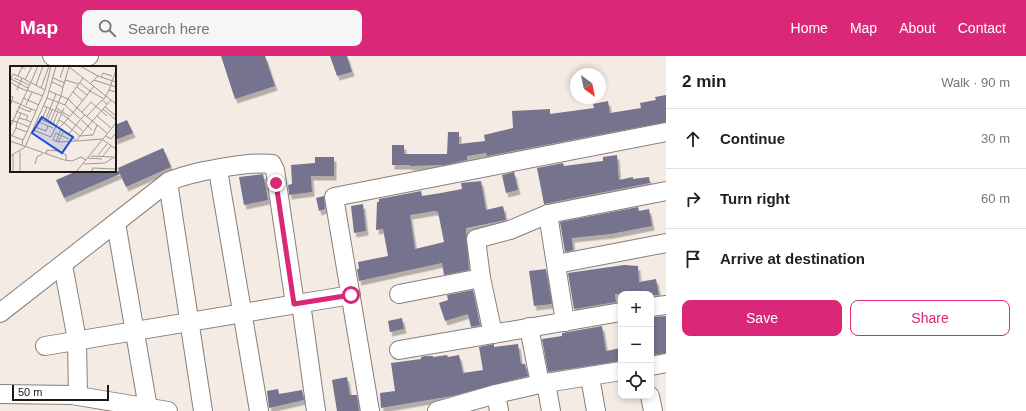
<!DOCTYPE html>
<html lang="en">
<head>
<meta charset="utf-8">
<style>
  body { margin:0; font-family:Helvetica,sans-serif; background:#f6f6f6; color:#202124 }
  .controls { position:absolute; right:12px; bottom:12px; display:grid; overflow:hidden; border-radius:8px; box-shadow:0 2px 6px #0003 }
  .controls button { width:36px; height:36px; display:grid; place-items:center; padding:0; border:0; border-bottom:1px solid #e0e0e0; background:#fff; color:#202124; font:20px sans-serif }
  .compass { position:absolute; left:570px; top:12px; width:36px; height:36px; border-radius:50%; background:#fff; box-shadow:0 2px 6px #0003; rotate:147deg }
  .scale { position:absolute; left:12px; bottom:10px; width:97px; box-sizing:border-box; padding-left:4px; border:2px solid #1c1917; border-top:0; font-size:11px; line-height:14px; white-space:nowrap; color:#1c1917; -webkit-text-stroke:3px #fff; paint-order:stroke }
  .stop { position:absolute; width:12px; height:12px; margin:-9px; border:3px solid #db2777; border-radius:50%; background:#fff }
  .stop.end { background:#db2777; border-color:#fff; box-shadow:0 1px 4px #0008 }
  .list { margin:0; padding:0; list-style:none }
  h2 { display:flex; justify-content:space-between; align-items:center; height:52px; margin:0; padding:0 16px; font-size:17px }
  h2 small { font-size:13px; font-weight:400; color:#757577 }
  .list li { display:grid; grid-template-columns:26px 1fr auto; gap:12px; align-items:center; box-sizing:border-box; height:60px; padding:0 16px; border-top:1px solid #e0e0e0 }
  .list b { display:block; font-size:15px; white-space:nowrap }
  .list em { font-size:13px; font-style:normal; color:#757577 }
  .actions { display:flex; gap:8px; padding:12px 16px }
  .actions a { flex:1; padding:9px 0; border:1px solid #db2777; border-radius:8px; text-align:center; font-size:14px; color:#db2777 }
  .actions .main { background:#db2777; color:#fff }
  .icon { flex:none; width:22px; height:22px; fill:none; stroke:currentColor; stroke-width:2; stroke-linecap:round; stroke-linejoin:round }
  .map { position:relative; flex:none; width:666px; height:355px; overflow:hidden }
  header { display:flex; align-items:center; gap:24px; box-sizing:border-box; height:56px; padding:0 20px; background:#db2777; color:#fff }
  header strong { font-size:19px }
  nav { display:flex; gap:22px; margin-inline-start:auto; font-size:14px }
  .search { width:280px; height:36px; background:#f6f6f6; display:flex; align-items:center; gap:10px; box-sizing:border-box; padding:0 14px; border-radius:8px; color:#757577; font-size:15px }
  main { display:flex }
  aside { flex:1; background:#fff }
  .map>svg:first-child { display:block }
</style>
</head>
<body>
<header>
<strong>Map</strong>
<div class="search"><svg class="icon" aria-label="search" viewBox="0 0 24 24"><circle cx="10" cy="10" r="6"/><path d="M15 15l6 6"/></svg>Search here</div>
<nav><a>Home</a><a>Map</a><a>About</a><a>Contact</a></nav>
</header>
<main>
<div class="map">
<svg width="666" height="355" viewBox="0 0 666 355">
  <defs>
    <filter id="shadow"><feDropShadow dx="2.5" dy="4.5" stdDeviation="0" flood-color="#0004"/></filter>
  </defs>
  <rect width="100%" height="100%" fill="#f4ebe4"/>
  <g fill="#74738e" fill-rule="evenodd" filter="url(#shadow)">
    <path d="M221,0H265L275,30L235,43Z"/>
    <path d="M330,0H347L352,16L337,20Z"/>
    <path d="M666,39V66L487,100L486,97L467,100V104L445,109L410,110V109H392V89H404V98H447L448,76H459V88L485,85L484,79L513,72L512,55L550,53V58L594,52L593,48L608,45L610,57L641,52L640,47L656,44L655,41Z"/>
    <path d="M127,64L133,77L115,84V69Z"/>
    <path d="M163,92L171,111L126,131L120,118L64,142L56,124L77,115H119L118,112Z"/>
    <path d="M617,99L619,124L633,121V123L649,121L650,127L544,148L537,112L563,107L564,110L603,105V101Z"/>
    <path d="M315,101H334V120H311L312,136L289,139L288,129L292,128L291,109L315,107Z"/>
    <path d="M514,116L518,134L506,137L502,119Z"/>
    <path d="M263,118L268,144L244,149L239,121Z"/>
    <path d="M481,125L486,154L503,150L506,164L466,172L469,214L444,219L442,207L359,225L357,213H359L358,206L388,200L383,173L376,174L377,146H379V143L421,135L422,140L441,137L462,133L461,127ZM434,155L438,156L444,186L415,193L410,159Z"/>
    <path d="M324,140L325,153L319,155L316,142Z"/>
    <path d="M363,148L366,175L354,177L351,150Z"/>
    <path d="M638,151L639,155L649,153L652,170L611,178L572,182L573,194L565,196L560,166Z"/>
    <path d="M624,209L638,210L639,226L656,223L659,239L615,238L616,246L574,253L568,217Z"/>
    <path d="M546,213L552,248L534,250L529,215Z"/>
    <path d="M473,234L480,269L471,271L468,258L445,265L439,247L448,244L447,239Z"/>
    <path d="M666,260V297L651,299V261Z"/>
    <path d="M402,262L404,273L390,276L388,265Z"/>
    <path d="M602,270L606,295L621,292V305L548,316L542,283L562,280V277Z"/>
    <path d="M494,288V291L518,288L521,308H525L528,320L452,340L381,352L380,337L395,335L391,307L421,303V301L425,300H433V301L447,299L448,301L459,299L463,317L483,314L479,291Z"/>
    <path d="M347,321L350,339H357L359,355H337L332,324Z"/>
    <path d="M278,333L279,338L302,334L304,344L269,352L267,335Z"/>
  </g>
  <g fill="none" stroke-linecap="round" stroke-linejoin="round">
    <g stroke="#877f79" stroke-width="20">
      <g id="minor">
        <path d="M52,0C65,7 75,5 89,0"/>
        <path d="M218,114L259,355"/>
        <path d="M168,126L203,355"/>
        <path d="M548,158L565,266"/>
        <path d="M116,167L148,352"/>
        <path d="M557,208L666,187"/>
        <path d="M63,209L77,284L78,340"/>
        <path d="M399,238L481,222"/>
        <path d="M301,247L316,355"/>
        <path d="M651,251L666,249"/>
        <path d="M0,257L168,126C189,116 250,105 272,108L275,114L295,248"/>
        <path d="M529,271L540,328"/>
        <path d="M493,278L481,222L476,183L510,174L548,158L666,135"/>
        <path d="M45,290L351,239"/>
        <path d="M399,294L621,256"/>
        <path d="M651,310L666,307"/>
        <path d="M590,321L596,355"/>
        <path d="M546,327L551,355"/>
        <path d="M0,338L72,339L168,355"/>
        <path d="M496,338L499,355"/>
        <path d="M650,340L653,355"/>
        <path d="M370,355L334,141L666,76"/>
        <path d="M437,355L496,338L540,328L621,315"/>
      </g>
    </g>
    <use href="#minor" stroke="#fff" stroke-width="18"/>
  </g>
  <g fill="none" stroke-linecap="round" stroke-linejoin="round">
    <path stroke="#db2777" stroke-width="5" d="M276,127L294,248L351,239"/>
  </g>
  <g transform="translate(10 10)">
    <rect width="106" height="106" fill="#f4ebe4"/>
    <path fill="none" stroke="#9e9792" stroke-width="1" d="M58,0L106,38M70,0L88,10M8,10L12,1L15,3M91,11L93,7L102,10M12,12L35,24M43,12L55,17M50,12L54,0M1,13L18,22M15,14L22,0M55,14L69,18M84,14L106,21M0,15L3,8L12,12L11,15L4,12M0,16L8,21L11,15L19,19M42,16L53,21L59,1M70,17L80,25M81,17L88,10L106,16M26,19L33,0M67,21L77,29M31,22L39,0M17,24L33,30M99,24L106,4M17,25L28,0M39,25L51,30L53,21M80,25L94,33L99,24L106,26M63,26L73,35M13,32L29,39M37,32L55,39L78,60L70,70L54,57L50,61M0,34L26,45L35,24L41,0M16,39L22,26M34,40L51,47L73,65M0,41L3,31L1,30M8,41L20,46L21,43M95,41L106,50M46,42L59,50M54,42L46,60L67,75L92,73M93,43L106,54M6,45L18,50L16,54L21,56M72,46L81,36L97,50M11,47L9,52L16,54M75,49L97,67M77,50L92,34L97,38M87,50L101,62M9,52L7,56L19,61M71,53L75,49L67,42L84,20M0,54L7,56L6,62M32,54L37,41M49,54L54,57L67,42L58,33L73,12M27,55L43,62M35,55L46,28M37,56L42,44M40,57L51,30L58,33L55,39M43,58L48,46M0,61L17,25L8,21L7,24M25,61L36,65L38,60M23,64L41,71L46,60L28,52M82,64L78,60L101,34M17,66L26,45M46,67L43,74L48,76L66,75L70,70M46,67L59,73M0,69L13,74L12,79M58,69L70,54M2,70L6,62L17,66L13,74M70,70L83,69L87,59M96,70L101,73L106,67M93,74L106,83M0,75L54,94L62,95L71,91L76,94M46,76L51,63M48,76L54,65M36,88L37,84L49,85L56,89V94M3,89V106M88,89L97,78M0,90L15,81L37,32L46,0M81,90L103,91M93,90L101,80M78,92L92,93M25,98L27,91L32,88M74,98L95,97L106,90M10,106V85M66,106L106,57M81,106L83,102L105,103L106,101"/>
    <path fill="#1d4ed8" fill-opacity="0.15" stroke="#1d4ed8" stroke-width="2" d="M32,51L63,71L52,87L22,67Z"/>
    <rect width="106" height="106" fill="none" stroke="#1c1917" stroke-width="2"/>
  </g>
</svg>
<div class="controls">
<button>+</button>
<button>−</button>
<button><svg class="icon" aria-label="locate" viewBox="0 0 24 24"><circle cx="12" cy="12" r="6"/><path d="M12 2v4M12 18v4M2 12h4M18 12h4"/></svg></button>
</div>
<svg class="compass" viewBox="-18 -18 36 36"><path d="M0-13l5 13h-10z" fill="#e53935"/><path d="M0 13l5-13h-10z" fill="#757577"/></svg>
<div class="scale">50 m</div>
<div class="stop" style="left:351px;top:239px"></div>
<div class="stop end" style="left:276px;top:127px"></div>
</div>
<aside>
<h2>2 min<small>Walk · 90 m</small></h2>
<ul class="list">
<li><svg class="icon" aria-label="ahead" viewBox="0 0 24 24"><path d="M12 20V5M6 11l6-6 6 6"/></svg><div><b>Continue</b></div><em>30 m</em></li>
<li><svg class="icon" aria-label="right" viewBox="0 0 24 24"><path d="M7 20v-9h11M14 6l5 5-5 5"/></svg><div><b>Turn right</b></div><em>60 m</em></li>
<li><svg class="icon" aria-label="arrive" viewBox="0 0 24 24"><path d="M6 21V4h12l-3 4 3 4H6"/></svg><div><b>Arrive at destination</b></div></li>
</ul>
<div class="actions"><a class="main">Save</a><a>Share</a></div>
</aside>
</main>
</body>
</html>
